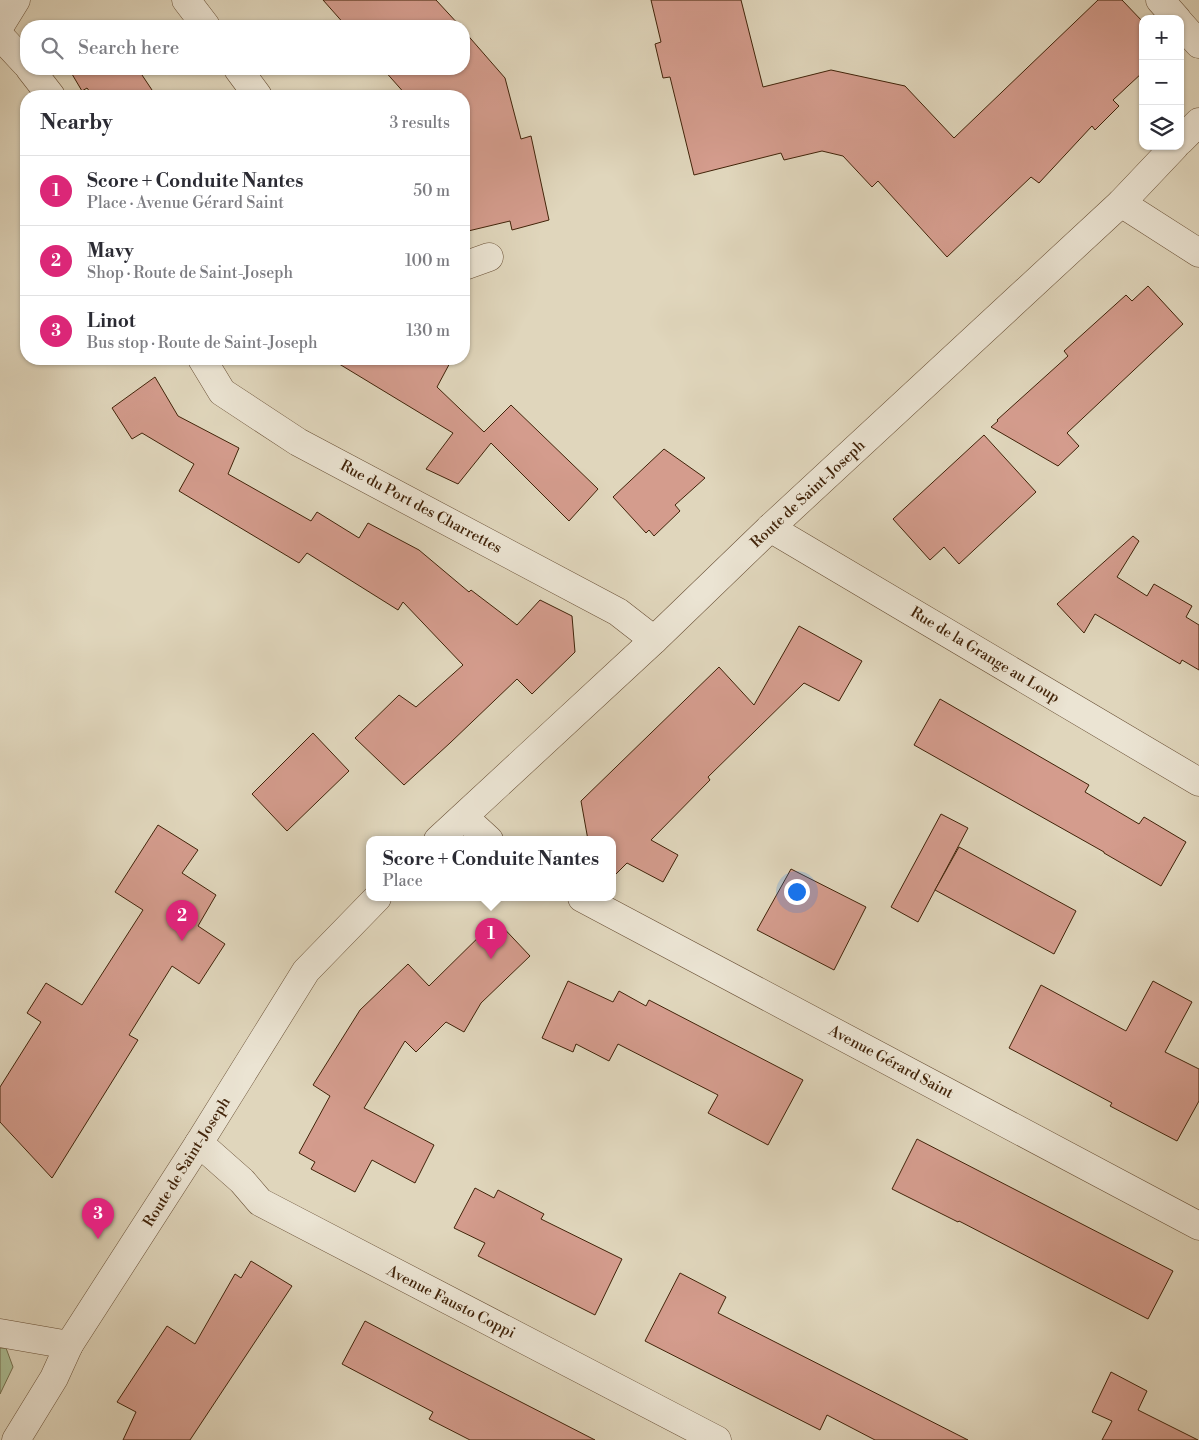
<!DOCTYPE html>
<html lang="en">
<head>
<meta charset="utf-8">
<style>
  body { margin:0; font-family:"Libre Bodoni",serif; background:#f2f2f3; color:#2b2b33 }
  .controls { position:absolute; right:15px; top:15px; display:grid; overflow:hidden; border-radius:10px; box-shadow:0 1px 4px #0004 }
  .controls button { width:45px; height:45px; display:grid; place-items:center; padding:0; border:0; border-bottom:1px solid #e1e1e2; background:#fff; color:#2b2b33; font:25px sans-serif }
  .you { position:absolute; left:796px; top:891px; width:18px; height:18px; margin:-12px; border:4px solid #fff; border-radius:50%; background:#1a73e8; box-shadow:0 0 0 8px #1a73e833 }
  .badge { display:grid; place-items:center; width:32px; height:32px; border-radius:50%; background:#db2777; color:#fff; font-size:16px; font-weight:700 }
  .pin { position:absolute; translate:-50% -41px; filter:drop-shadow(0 1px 2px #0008) }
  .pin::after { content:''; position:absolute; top:26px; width:18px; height:15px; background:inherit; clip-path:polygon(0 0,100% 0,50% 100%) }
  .popup { position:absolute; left:366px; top:836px; width:250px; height:65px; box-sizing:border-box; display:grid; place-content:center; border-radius:10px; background:#fff; filter:drop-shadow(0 1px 4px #0005); font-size:16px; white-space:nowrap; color:#7c7c81 }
  .popup b { font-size:19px; color:#2b2b33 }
  .popup::after { content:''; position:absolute; left:50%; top:100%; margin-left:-10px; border:10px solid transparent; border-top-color:#fff }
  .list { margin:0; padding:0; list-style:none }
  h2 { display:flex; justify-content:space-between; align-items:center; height:65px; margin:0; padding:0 20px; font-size:21px }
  h2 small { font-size:16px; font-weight:400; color:#7c7c81 }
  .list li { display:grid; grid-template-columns:32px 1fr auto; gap:15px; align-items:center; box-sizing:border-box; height:70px; padding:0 20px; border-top:1px solid #e1e1e2 }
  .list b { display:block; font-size:19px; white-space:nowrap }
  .list p { margin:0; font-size:16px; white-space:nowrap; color:#7c7c81 }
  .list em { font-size:16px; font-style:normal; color:#7c7c81 }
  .icon { flex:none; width:28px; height:28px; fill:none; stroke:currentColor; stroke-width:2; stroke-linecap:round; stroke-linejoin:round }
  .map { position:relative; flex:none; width:1199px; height:1440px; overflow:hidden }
  .search { position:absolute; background:#fff; box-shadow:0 1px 4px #0004; left:20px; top:20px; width:450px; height:55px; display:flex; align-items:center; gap:12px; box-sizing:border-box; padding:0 18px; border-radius:20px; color:#7c7c81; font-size:19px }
  .panel { position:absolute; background:#fff; box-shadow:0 1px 4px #0004; left:20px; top:90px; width:450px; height:275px; border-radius:20px }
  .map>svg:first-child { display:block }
</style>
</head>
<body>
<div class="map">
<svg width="1199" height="1440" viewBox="0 0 1199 1440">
  <rect width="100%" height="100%" fill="#e0d6bc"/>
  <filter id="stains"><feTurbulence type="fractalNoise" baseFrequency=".004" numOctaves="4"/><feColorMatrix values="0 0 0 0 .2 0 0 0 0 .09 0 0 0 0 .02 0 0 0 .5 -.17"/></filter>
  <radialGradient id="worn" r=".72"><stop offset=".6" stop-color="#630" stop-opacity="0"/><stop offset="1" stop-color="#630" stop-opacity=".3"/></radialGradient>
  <path fill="#acbf96" stroke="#767150" d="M0,1348H6L13,1367L0,1394Z"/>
  <g fill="#d49c8d" stroke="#412309">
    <path d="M323,0H436L460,26H346Z"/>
    <path d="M651,0H741L763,87L831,70L905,86L954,138L1098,0H1122L1143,22V72L1113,100L1119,106L1095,130L1092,126L1039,183L1031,177L947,257L878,181L872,187L843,156L822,151L784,160L781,153L694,175L670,77L663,78L655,44L661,42Z"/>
    <path d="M464,31L505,78L521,139L531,136L549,220L512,230L510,221L464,232V96H407L383,69H464Z"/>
    <path d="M69,69H138L156,96H93L87,88L82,91Z"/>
    <path d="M1148,286L1183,324L1067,433L1079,446L1058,466L991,427L998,421L997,420L1068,356L1064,351L1126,295L1132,301Z"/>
    <path d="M331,359H452L437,387L484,432L511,405L598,489L569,521L491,443L458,484L426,469L453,433Z"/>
    <path d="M155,377L178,416L239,448L228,474L311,521L317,512L359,538L368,523L419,550L469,592L471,590L517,625L540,600L572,616L575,652L532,694L517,679L450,743L404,785L355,738L399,695L416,707L463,665L403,602L398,610L307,553L299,563L179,491L194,464L142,433L132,439L112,408Z"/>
    <path d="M984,435L1036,492L959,564L944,547L930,560L893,519Z"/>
    <path d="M664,449L705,478L675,505L680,511L654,536L649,530L646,533L613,497Z"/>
    <path d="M1133,536L1139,541L1117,577L1147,596L1154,584L1192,606L1186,617L1199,625V670L1182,660L1180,664L1095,614L1084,633L1057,604Z"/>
    <path d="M799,626L862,661L839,701L804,683L708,777L710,780L651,840L678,855L663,882L627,863L612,878V840H588L581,801L719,667L754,705Z"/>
    <path d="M940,699L1089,785L1085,792L1139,824L1144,817L1186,842L1161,886L1104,853V852L914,745Z"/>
    <path d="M313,733L349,771L287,831L252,794Z"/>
    <path d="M941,814L968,828L918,922L891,907Z"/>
    <path d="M158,825L198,850L182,873L216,895L198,926L225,944L199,984L172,966L129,1035L138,1040L52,1178L0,1122V1087L41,1022L27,1013L46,983L82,1005L143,910L115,892Z"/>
    <path d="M959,847L1076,911L1054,954L935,890Z"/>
    <path d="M791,869L866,907L834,970L757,930Z"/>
    <path d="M496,920L530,956L481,1003L464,1032L446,1022L416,1052L405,1041L364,1108L434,1145L415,1183L372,1160L355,1192L311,1169L315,1162L299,1153L330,1096L313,1085L360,1010L408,964L429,986Z"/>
    <path d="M568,981L613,1002L619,991L646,1006L649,1000L803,1080L768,1145L708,1113L718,1095L618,1044L609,1061L576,1044L573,1052L542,1038Z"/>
    <path d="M1153,981L1192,1002L1165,1052L1199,1069V1101L1177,1141L1110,1106L1112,1103L1009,1048L1041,985L1126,1031Z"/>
    <path d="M917,1139L1173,1271L1148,1319L959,1221L958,1222L892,1189Z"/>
    <path d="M475,1188L494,1198L498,1190L544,1214L541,1219L622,1259L595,1315L478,1256L485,1243L454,1228Z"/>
    <path d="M251,1261L292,1286L190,1440H123L136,1412L117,1402L167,1326L195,1344L235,1274L241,1278Z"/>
    <path d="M680,1273L726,1297L718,1313L968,1440H875L827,1415L820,1430L645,1341Z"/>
    <path d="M365,1321L443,1362L595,1440H470L429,1419L433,1412L342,1364Z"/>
    <path d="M1111,1372L1147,1391L1138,1410L1198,1440H1102L1112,1421L1092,1412Z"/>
  </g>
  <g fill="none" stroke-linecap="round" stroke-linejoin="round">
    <g stroke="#695036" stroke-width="29">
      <g id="minor">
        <path d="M186,0L206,26"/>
        <path d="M1160,0L1177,19"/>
        <path d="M1180,23L1199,44"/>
        <path d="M0,26L16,0"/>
        <path d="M0,36L26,64"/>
        <path d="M30,69L51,96"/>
        <path d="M238,69L258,96"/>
        <path d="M1180,141L1199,122"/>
        <path d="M1121,203L1199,253"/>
        <path d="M464,266L489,257"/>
        <path d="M202,359L222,392L298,442L618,612L654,640"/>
        <path d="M770,528L1199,782"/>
        <path d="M464,817L489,840"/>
        <path d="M438,840L654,640L770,528L1121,203L1175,146"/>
        <path d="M582,898L1199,1226"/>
        <path d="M199,1143L242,1181L260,1202L717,1440"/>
        <path d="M0,1333L69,1345"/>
        <path d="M16,1440L54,1378L69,1345L199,1143L306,971L377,898"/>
      </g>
    </g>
    <use href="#minor" stroke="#ebe4d3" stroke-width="28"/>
  </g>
  <g text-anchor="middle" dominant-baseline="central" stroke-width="5" stroke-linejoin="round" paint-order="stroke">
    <g font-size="15" fill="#412309" stroke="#ebe4d3">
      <text transform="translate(808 494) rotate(-43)">Route de Saint-Joseph</text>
      <text transform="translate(421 507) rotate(28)">Rue du Port des Charrettes</text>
      <text transform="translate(985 655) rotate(31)">Rue de la Grange au Loup</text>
      <text transform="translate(891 1062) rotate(28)">Avenue Gérard Saint</text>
      <text transform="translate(187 1162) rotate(-58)">Route de Saint-Joseph</text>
      <text transform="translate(451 1302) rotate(27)">Avenue Fausto Coppi</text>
    </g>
  </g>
  <rect width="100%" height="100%" filter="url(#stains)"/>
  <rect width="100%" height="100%" fill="url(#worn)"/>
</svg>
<div class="controls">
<button>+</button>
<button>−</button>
<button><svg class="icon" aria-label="layers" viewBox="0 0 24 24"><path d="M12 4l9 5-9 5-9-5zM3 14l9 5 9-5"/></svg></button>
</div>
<div class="you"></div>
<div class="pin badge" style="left:491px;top:959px">1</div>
<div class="popup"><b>Score + Conduite Nantes</b>Place</div>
<div class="pin badge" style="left:182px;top:941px">2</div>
<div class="pin badge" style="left:98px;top:1239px">3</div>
<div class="search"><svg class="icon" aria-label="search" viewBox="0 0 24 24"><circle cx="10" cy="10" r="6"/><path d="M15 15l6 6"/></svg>Search here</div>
<section class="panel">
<h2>Nearby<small>3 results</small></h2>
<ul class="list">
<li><span class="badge">1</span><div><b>Score + Conduite Nantes</b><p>Place · Avenue Gérard Saint</p></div><em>50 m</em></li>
<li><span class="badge">2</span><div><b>Mavy</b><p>Shop · Route de Saint-Joseph</p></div><em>100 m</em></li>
<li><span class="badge">3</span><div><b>Linot</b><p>Bus stop · Route de Saint-Joseph</p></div><em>130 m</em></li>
</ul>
</section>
</div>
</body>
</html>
